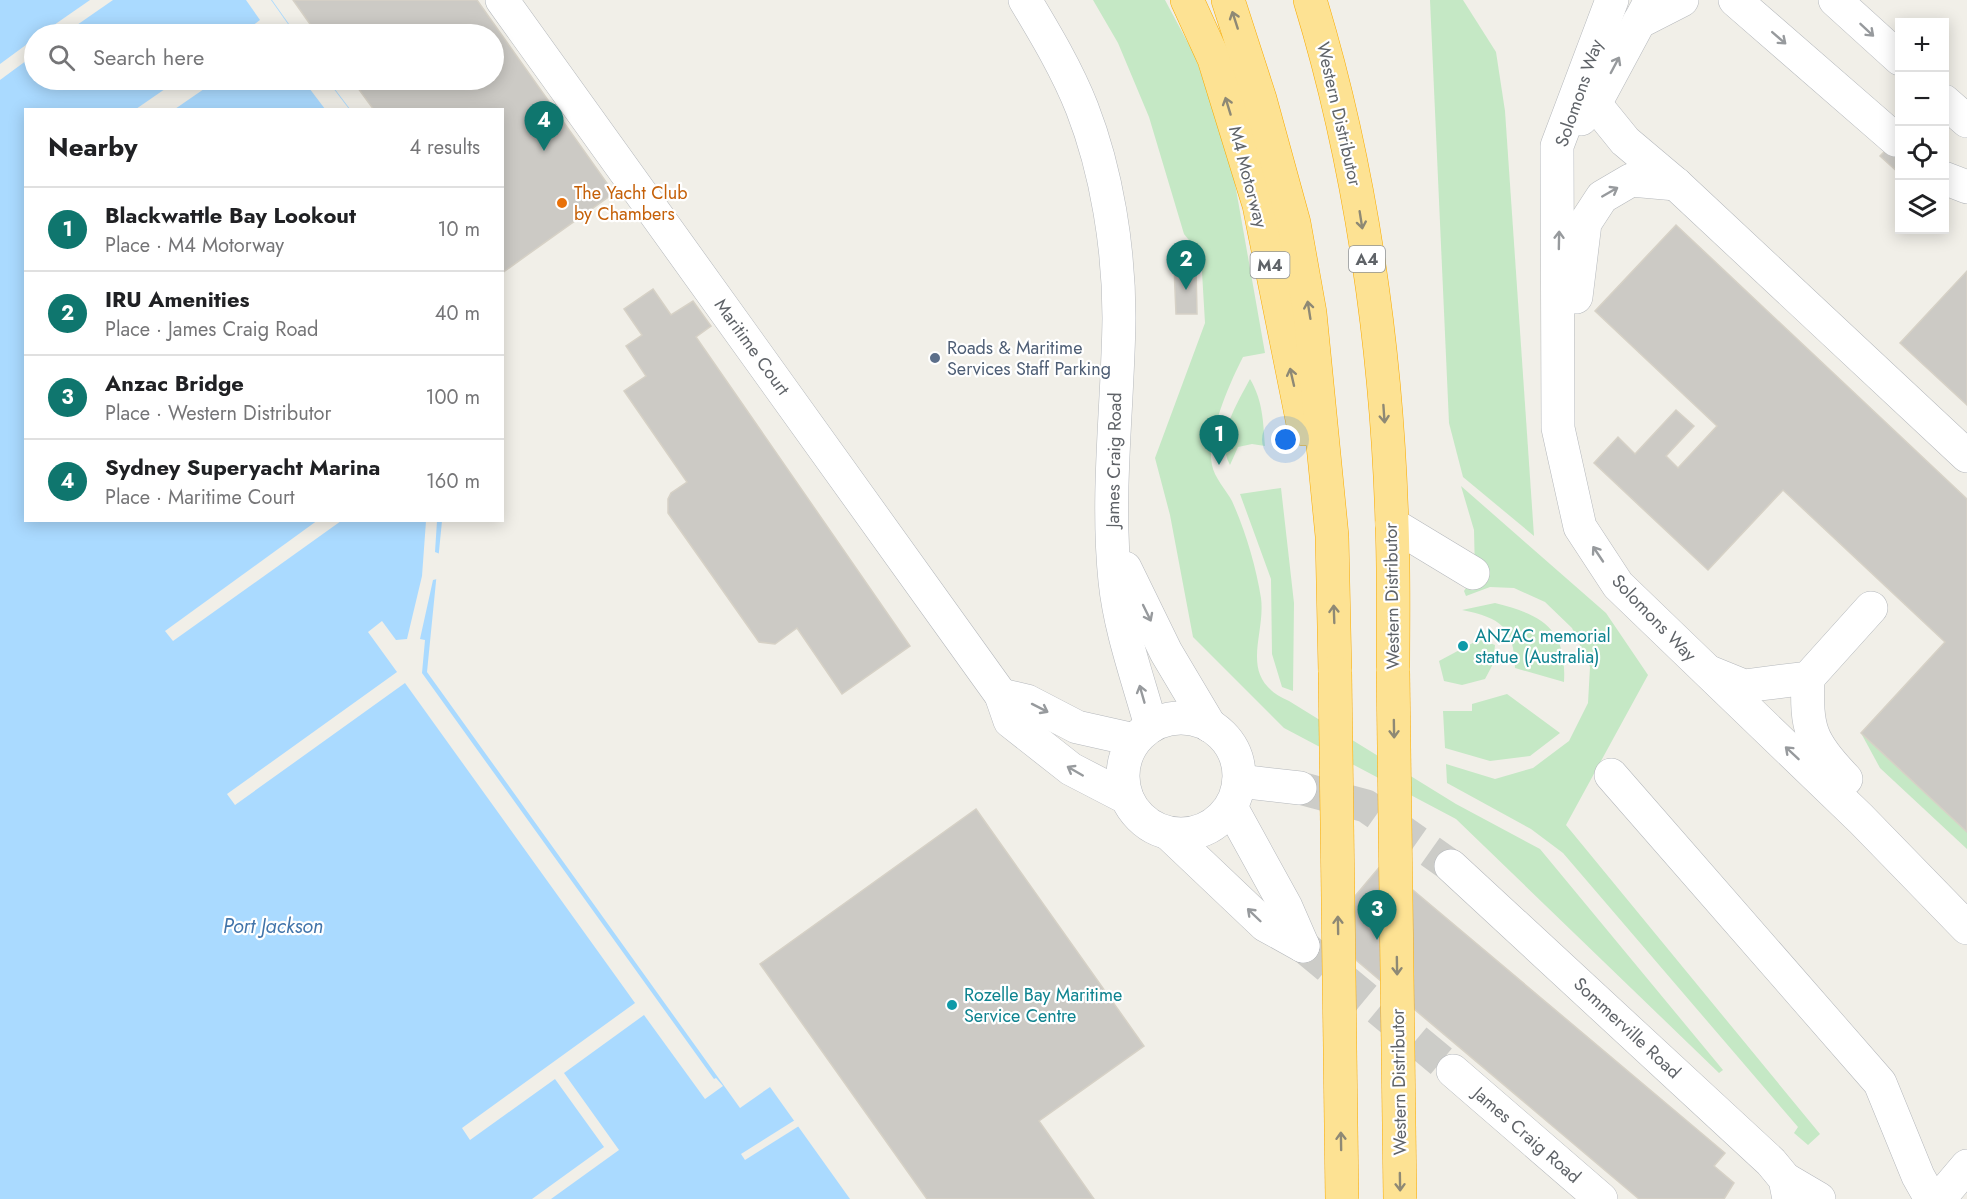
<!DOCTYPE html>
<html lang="en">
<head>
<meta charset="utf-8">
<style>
  body { margin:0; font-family:Jost,sans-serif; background:#f6f6f6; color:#202124 }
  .controls { position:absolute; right:18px; top:18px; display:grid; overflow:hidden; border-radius:0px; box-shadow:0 3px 15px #0003 }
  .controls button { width:54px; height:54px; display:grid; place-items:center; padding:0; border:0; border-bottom:2px solid #e0e0e0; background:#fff; color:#202124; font:30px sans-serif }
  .you { position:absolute; left:1286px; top:440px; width:21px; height:21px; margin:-15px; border:4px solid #fff; border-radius:50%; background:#1a73e8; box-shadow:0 0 0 9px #1a73e833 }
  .badge { display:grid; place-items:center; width:39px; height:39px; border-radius:50%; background:#0f766e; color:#fff; font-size:20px; font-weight:700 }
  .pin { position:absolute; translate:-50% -50px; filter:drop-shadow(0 2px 3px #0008) }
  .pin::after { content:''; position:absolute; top:32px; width:21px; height:18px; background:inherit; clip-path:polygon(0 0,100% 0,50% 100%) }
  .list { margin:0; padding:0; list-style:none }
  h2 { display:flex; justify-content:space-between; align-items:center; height:78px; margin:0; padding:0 24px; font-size:26px }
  h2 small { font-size:20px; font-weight:400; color:#757577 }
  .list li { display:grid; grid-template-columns:39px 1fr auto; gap:18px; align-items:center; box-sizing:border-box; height:84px; padding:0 24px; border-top:2px solid #e0e0e0 }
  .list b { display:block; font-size:22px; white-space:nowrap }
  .list p { margin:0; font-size:20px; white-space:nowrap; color:#757577 }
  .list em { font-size:20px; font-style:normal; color:#757577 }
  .icon { flex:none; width:33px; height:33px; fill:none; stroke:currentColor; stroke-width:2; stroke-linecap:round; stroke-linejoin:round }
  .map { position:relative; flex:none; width:1967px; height:1199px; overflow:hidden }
  .search { position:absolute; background:#fff; box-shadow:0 3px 15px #0003; left:24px; top:24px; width:480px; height:66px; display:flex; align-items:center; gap:15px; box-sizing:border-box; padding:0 21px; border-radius:33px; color:#757577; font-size:22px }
  .panel { position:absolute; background:#fff; box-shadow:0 3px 15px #0003; left:24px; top:108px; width:480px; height:414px; border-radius:0px }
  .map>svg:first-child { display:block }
</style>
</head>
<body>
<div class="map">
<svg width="1967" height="1199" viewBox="0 0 1967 1199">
  <rect width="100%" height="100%" fill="#f1efe8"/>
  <g fill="#c5e8c5">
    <path d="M1093,0H1165L1195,56L1231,161L1265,353L1243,357C1230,382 1206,437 1212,465C1214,477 1226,490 1232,501C1245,530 1256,566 1261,598C1266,637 1236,678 1289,701L1456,804L1540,849L1723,1070L1719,1073L1456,819L1284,728L1193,637L1170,515L1155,458L1205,323L1201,255L1184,234L1149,117L1118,43Z"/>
    <path d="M1430,0H1463L1496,52L1505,111L1534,536L1463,477L1449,423Z"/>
    <path d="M1250,379C1263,401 1263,421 1265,446L1252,444L1238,447L1230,465C1215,437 1237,404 1250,379Z"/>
    <path d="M1461,486L1606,613L1648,675L1566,825L1820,1134L1808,1145L1794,1133L1798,1127L1563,853L1531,829L1447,783L1446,764L1495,779L1533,768L1569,741L1588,703L1590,667L1572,628L1545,602L1514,588L1490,587L1466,596L1464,591L1475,574L1474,530Z"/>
    <path d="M1281,488L1294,603L1293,691L1282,687L1272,654L1271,579L1240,494Z"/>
    <path d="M1495,603C1542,615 1567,628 1564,682L1515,668C1514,627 1501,618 1462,610Z"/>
    <path d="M1480,639L1495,645L1493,664L1485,679L1462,685L1444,681L1439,661Z"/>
    <path d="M1507,694L1560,733L1530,756L1490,761L1445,748L1443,711H1472V704Z"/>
    <path d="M1861,733L1967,832V849L1880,768Z"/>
  </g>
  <path fill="#aadaff" d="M0,0H272L296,34H34V80H328L350,109L26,110V520L442,521L427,672L740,1108L770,1087L850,1199H0Z"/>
  <g fill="#f1efe8">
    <path d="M90,0H113L64,34H41Z"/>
    <path d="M246,0H271L295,34H241L260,20Z"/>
    <path d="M34,39V55L0,80V64Z"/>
    <path d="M178,80H217L175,109H136Z"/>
    <path d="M303,80H327L349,109H325Z"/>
    <path d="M318,520L341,521L173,641L165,631Z"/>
    <path d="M426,521H437L435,552L440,554L437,579L433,580L420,639L425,640L422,673L714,1079L716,1078L723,1086L705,1099L644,1015L564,1073L619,1150L551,1199H532L604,1147L555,1079L470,1140L462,1128L635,1003L405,683L235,805L227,794L397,672L368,632L382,621L396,640L407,639L422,576Z"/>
    <path d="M795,1120L799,1126L745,1160L741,1154Z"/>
  </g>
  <g fill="#cccac5" stroke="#d6d1c6" stroke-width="1.5">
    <path d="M293,0H477L614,193L502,273V110H374L352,80H494V34H317Z"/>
    <path d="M1900,136V174L1880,156Z"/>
    <path d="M1676,225L1967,499V832L1861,733L1945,642L1783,490L1708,570L1594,463L1618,437L1635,454L1676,410L1694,426L1666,456L1678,468L1717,426L1595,311Z"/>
    <path d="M1174,266H1196L1197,314H1176Z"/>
    <path d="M1967,271V405L1900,343Z"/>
    <path d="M653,289L671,315L693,301L711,326L696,337L910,646L842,694L797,628L775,644L759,642L668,513V499L671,493L687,482L624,391L646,376L626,346L642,335L624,309Z"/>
    <path d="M976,809L1144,1046L1039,1121L1094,1199H927L760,964Z"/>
    <path d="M1382,864L1725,1153L1714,1166L1734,1183L1724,1199H1639L1324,933Z"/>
  </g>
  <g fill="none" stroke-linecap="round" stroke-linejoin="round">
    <g stroke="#ccccc8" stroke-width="33" stroke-dasharray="33 16" stroke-linecap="butt">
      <path d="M1300,788L1366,806L1451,866"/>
      <path d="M1303,946L1453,1071"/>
    </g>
    <g stroke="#b5b8bc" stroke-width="34">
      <g id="minor">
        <path d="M502,0L1001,695L1010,721L1071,769L1127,798"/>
        <path d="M1025,0C1046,35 1067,70 1082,108C1107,172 1119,249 1119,318C1118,405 1106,493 1115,581C1120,630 1138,679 1151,726"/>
        <path d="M1612,0L1557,146L1558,428L1580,527L1618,585L1861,819L1967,928"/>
        <path d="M1735,0L1896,140"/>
        <path d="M1835,0L1900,59"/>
        <path d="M1639,22L1682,0"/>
        <path d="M1944,101L1967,121"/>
        <path d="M1595,104L1625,141L1676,184L1967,456"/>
        <path d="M1581,119L1595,104L1651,0"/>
        <path d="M1944,178L1967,187"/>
        <path d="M1576,297L1585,223L1602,197L1631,180L1676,184"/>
        <path d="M1392,524L1473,573"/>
        <path d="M1125,568L1166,652L1210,726"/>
        <path d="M1712,673L1744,686L1808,678L1871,608"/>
        <path d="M1808,678C1806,729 1810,742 1846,779"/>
        <path d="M1001,695L1027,701L1077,727L1135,740"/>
        <circle cx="1181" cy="776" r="58"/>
        <path d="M1611,775L1880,1083L1918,1176L1931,1199"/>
        <path d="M1239,781L1300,788"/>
        <path d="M1231,807L1286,907L1303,946"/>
        <path d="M1168,833L1265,925L1303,946"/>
        <path d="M1451,866L1771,1162L1785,1179L1789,1199"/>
        <path d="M1453,1071L1601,1199"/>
        <path d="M1785,1179L1819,1199"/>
        <path d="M1939,1199L1967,1166"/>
      </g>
    </g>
    <g stroke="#f9ab00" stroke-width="34">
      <g id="highway">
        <path d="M1187,0L1214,59L1259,205L1304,429"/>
        <path d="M1228,0L1260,99L1294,223L1310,313L1332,536L1335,672"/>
        <path d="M1310,0C1361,167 1387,351 1392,525C1394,574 1393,622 1393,671"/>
      </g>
    </g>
    <use href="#minor" stroke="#fff" stroke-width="33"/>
    <use href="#highway" stroke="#fde293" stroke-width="33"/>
    <g stroke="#f9ab00" stroke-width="34" stroke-linecap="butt">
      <g id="highway-bridge">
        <path d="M1393,671L1400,1199"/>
        <path d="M1335,672L1342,1199"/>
      </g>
    </g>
    <use href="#highway-bridge" stroke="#fde293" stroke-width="33"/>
  </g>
  <defs><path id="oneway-shaft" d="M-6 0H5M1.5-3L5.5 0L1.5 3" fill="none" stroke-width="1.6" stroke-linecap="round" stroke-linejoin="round" transform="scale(1.5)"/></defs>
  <g stroke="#8e8975">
    <use href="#oneway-shaft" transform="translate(1235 20) rotate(-108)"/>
    <use href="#oneway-shaft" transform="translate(1228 106) rotate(-107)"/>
    <use href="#oneway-shaft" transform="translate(1361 220) rotate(81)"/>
    <use href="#oneway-shaft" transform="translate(1309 310) rotate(-99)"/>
    <use href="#oneway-shaft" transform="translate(1292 377) rotate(-103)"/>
    <use href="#oneway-shaft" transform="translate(1384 414) rotate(86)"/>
    <use href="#oneway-shaft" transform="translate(1334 614) rotate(-92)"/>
    <use href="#oneway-shaft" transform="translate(1394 729) rotate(89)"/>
    <use href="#oneway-shaft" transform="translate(1338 925) rotate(-91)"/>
    <use href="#oneway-shaft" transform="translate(1397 966) rotate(89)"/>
    <use href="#oneway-shaft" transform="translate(1341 1141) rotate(-91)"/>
    <use href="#oneway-shaft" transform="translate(1400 1182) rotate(89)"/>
  </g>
  <g stroke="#979a9d">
    <use href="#oneway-shaft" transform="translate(1867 30) rotate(43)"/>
    <use href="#oneway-shaft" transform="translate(1779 38) rotate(41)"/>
    <use href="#oneway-shaft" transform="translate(1615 65) rotate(-62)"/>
    <use href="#oneway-shaft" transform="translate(1610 192) rotate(-30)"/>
    <use href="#oneway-shaft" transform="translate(1559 240) rotate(-89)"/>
    <use href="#oneway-shaft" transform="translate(1598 554) rotate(-124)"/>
    <use href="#oneway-shaft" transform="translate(1147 613) rotate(64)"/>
    <use href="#oneway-shaft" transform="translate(1142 694) rotate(-106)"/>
    <use href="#oneway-shaft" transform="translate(1040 708) rotate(27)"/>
    <use href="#oneway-shaft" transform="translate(1792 753) rotate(-137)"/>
    <use href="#oneway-shaft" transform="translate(1075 771) rotate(-150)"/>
    <use href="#oneway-shaft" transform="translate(1254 915) rotate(-136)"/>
  </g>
  <circle fill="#e8710a" stroke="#fff" stroke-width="2" cx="562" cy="203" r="6"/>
  <circle fill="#5c6f8a" stroke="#fff" stroke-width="2" cx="935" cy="358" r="6"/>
  <g fill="#0f9aa8" stroke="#fff" stroke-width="2">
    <circle cx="1463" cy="646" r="6"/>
    <circle cx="952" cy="1005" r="6"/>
  </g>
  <g text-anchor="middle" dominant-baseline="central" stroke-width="4.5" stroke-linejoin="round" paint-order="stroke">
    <g fill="#fff" stroke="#8f9295" stroke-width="1.5">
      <rect x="1349" y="246" width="36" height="26" rx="4.5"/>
      <rect x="1250.5" y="252" width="39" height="26" rx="4.5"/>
    </g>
    <g font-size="16" font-weight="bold" fill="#5f6368">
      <text x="1367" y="259">A4</text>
      <text x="1270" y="265">M4</text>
    </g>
    <g font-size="18" fill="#5f6368" stroke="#fff">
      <text transform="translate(1579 93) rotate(-71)">Solomons Way</text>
      <text transform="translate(1339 114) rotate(77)">Western Distributor</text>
      <text transform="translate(1248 177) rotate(75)">M4 Motorway</text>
      <text transform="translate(752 347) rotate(54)">Maritime Court</text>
      <text transform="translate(1114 460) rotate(-89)">James Craig Road</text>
      <text transform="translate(1392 596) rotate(-91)">Western Distributor</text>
      <text transform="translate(1654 618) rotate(46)">Solomons Way</text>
      <text transform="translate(1627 1028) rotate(43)">Sommerville Road</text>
      <text transform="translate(1399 1082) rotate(-91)">Western Distributor</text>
      <text transform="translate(1527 1135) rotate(41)">James Craig Road</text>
    </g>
    <g font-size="18" fill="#c56008" stroke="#fff" text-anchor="start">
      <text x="574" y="193">The Yacht Club<tspan x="574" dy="21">by Chambers</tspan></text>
    </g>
    <g font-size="18" fill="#4e5e75" stroke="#fff" text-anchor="start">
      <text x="947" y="348">Roads &amp; Maritime<tspan x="947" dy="21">Services Staff Parking</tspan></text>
    </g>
    <g font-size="18" fill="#0d838f" stroke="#fff" text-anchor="start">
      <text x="1475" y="636">ANZAC memorial<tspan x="1475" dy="21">statue (Australia)</tspan></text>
      <text x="964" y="995">Rozelle Bay Maritime<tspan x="964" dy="21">Service Centre</tspan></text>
    </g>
    <g font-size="20" font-style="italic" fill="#4174aa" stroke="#fff">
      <text x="273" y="926">Port Jackson</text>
    </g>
  </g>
</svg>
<div class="controls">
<button>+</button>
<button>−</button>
<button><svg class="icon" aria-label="locate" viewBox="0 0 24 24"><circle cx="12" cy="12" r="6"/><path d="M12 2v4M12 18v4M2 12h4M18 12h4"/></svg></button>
<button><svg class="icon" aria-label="layers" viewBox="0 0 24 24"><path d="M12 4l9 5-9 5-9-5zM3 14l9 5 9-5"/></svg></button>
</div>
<div class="you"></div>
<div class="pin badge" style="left:1219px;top:465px">1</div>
<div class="pin badge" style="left:1186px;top:290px">2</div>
<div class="pin badge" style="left:1377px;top:940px">3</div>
<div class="pin badge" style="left:544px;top:151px">4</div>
<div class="search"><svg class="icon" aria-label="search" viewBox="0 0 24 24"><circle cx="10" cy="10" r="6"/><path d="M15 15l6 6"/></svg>Search here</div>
<section class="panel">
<h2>Nearby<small>4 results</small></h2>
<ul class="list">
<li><span class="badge">1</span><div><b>Blackwattle Bay Lookout</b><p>Place · M4 Motorway</p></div><em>10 m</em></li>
<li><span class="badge">2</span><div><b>IRU Amenities</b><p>Place · James Craig Road</p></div><em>40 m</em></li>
<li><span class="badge">3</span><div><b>Anzac Bridge</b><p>Place · Western Distributor</p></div><em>100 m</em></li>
<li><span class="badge">4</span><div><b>Sydney Superyacht Marina</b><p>Place · Maritime Court</p></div><em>160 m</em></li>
</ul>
</section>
</div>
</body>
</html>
